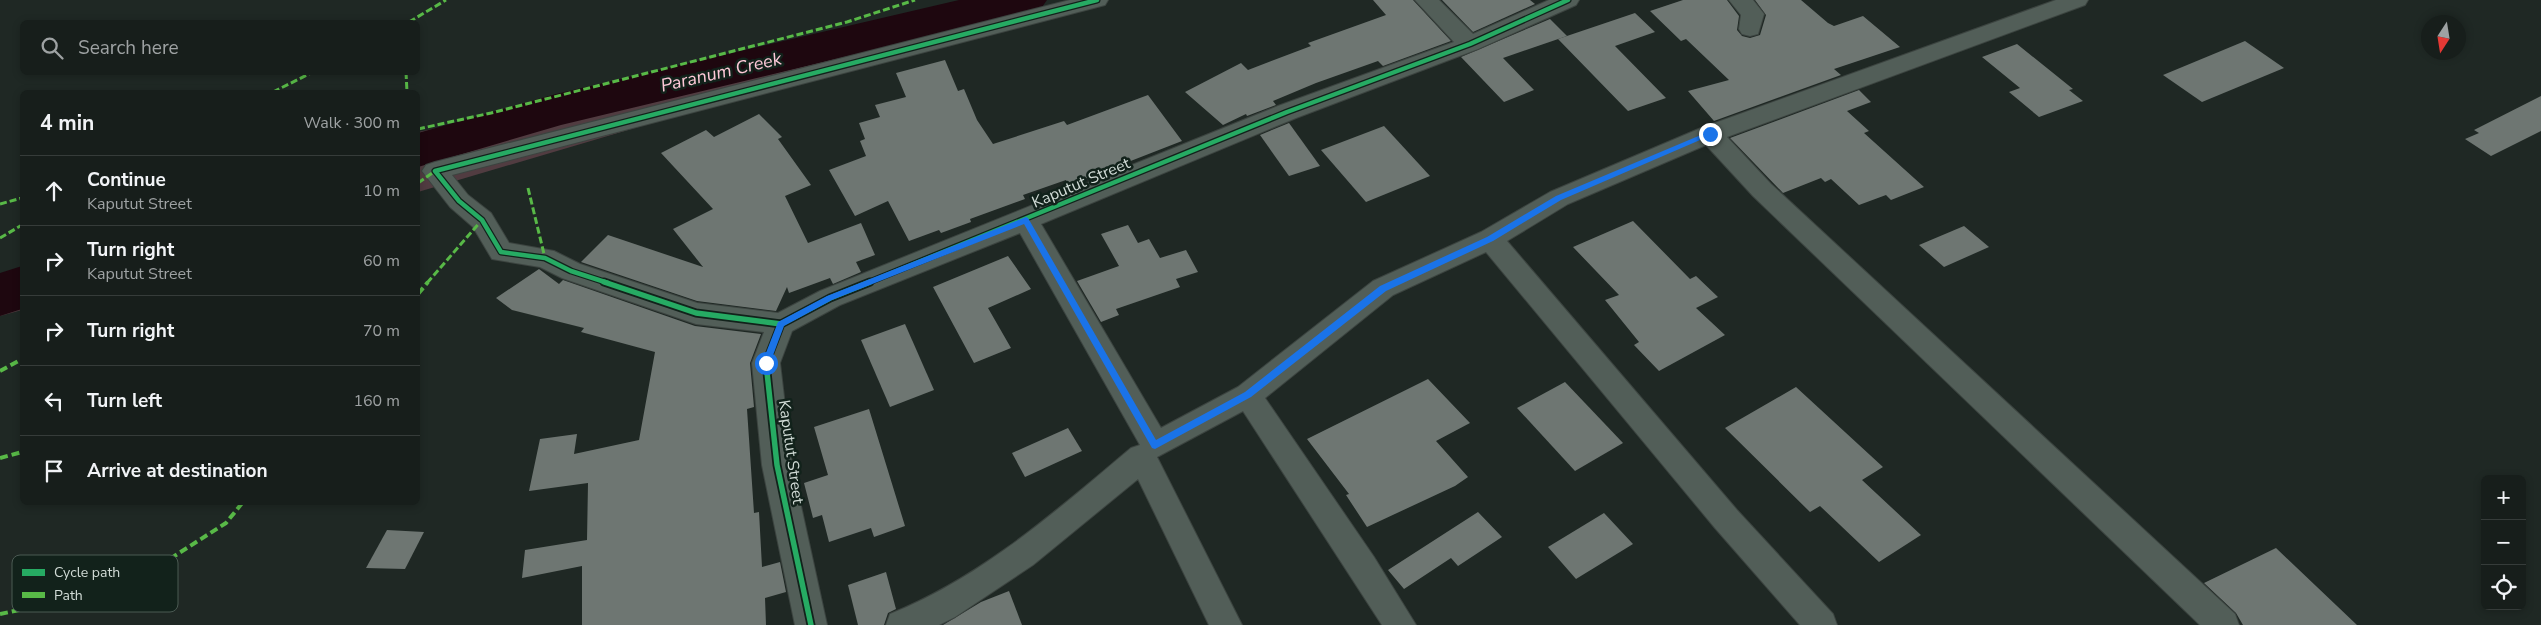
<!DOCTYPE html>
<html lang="en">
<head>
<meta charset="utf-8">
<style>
  body { margin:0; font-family:"Nunito Sans",sans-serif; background:#242b28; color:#f1f3f6 }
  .controls { position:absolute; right:15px; bottom:15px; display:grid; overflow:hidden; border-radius:8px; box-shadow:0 2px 8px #0003 }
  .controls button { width:45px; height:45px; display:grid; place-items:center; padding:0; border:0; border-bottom:1px solid #363c3a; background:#171e1b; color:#f1f3f6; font:25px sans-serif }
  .compass { position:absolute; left:2421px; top:15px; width:45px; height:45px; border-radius:50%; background:#171e1b; box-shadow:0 2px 8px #0003; rotate:192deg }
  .stop { position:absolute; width:15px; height:15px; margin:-11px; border:4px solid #1a73e8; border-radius:50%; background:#fff }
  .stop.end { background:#1a73e8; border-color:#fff; box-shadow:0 1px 5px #0008 }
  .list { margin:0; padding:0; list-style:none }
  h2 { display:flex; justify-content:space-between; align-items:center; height:65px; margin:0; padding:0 20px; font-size:21px }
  h2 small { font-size:16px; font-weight:400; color:#9ea2a3 }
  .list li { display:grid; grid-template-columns:32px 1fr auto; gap:15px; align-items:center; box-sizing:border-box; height:70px; padding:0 20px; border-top:1px solid #363c3a }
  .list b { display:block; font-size:19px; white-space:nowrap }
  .list p { margin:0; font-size:16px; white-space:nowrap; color:#9ea2a3 }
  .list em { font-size:16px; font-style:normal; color:#9ea2a3 }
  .icon { flex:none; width:28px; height:28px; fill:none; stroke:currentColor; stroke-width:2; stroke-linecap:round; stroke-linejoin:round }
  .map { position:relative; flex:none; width:2541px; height:625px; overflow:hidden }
  .search { position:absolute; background:#171e1b; box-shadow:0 2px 8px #0003; left:20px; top:20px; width:400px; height:55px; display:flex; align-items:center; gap:12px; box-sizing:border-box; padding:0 18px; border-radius:8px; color:#9ea2a3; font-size:19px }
  .panel { position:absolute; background:#171e1b; box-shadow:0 2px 8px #0003; left:20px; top:90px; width:400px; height:415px; border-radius:8px }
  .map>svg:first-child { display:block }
</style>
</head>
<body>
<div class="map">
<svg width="2541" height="625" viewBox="0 0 2541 625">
  <rect width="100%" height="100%" fill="#1f2824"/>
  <g fill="#513c41">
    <path d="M833,30L878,56L418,192V132L467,122Z"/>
    <path d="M22,275V310L0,316V296Z"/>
  </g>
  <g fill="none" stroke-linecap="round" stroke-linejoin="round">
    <g fill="#1e070f" fill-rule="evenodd">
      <path d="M959,0H1047L1040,10L561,125L418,167V133L556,94Z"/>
      <path d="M22,266V309L0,316V273Z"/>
    </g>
  </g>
  <g fill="#6e7672">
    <path d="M1373,0H1413L1451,41L1383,66L1378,61L1316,83L1273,101L1276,105L1247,116L1246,114L1223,125L1185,92L1241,63L1248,70L1311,46L1308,43L1386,15Z"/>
    <path d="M1442,0H1530L1535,4L1473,32Z"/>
    <path d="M1683,0H1727L1739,16L1737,30L1742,36L1750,38L1760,35L1766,15L1755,0H1801L1828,23L1834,26L1863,16L1900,47L1834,69L1841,75L1714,121L1688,91L1729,80L1686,39L1681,41L1650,11Z"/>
    <path d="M1635,13L1655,32L1615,46L1666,98L1628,111L1558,39Z"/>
    <path d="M1550,19L1567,36L1503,58L1534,90L1504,102L1461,57Z"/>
    <path d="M2245,41L2284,68L2202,102L2163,75Z"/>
    <path d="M2017,44L2073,89L2069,90L2083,101L2039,117L2009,92L2020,88L1982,57Z"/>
    <path d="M945,60L958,91L964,89L977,120L993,144L1064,121L1067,125L1148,95L1182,141L1069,185L1066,180L1023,195L1025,199L970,219L971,222L941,233L939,230L909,241L888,201L855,216L829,170L866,156L860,141L865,139L859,123L880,117L875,105L906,97L896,73Z"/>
    <path d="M1859,90L1871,102L1847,111L1869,131L1864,133L1924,187L1891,200L1886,195L1859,205L1831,179L1825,182L1821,178L1783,193L1730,138Z"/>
    <path d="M2541,96V131L2491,156L2465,139L2479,133L2474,130Z"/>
    <path d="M759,114L782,137L778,139L811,185L785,196L808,243L861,223L875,255L856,262L861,272L833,284L830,278L789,293L787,287L776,311L697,301L581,262L608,235L703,267L673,229L713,209L661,153L706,130L714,137Z"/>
    <path d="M1289,123L1320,166L1289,176L1260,135Z"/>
    <path d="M1384,126L1430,176L1366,202L1321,150Z"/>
    <path d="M1633,221L1690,279L1696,276L1718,297L1696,308L1725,335L1659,371L1634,345L1639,342L1605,300L1619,295L1573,247Z"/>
    <path d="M1128,225L1138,243L1149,239L1160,258L1186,250L1198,272L1176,279L1180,287L1116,309L1119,315L1101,322L1077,281L1119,266L1101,234Z"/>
    <path d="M1964,226L1989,247L1944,267L1919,245Z"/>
    <path d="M1008,256L1031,289L988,308L1011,348L974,363L933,287Z"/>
    <path d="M539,269L559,284L563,280L695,326L761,334L750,363L754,407L747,409L754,513L759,512L762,567L780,562L786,592L765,598L766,625H582V566L522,578L525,550L587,540L588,483L529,491L540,439L577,434L574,454L639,440L655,352L581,332L584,328L512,310L496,298Z"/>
    <path d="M905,324L934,390L890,407L861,340Z"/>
    <path d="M1428,379L1470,423L1436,441L1468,477L1455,486L1367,527L1346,495L1349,494L1307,439Z"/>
    <path d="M1565,382L1623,443L1575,471L1517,408Z"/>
    <path d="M1796,387L1883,467L1862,480L1921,535L1879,562L1820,506L1810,512L1725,428Z"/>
    <path d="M869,409L905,526L874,537L871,528L829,542L822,515L813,518L804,483L828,475L814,427Z"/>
    <path d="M1068,428L1082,451L1025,477L1012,453Z"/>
    <path d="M1478,512L1502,537L1458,566L1451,558L1404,589L1388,570Z"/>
    <path d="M1604,513L1633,544L1576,579L1548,547Z"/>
    <path d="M387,530L424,532L405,569L366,568Z"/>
    <path d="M2276,548L2357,625H2243L2236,613L2204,583Z"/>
    <path d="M886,572L896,609L888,613L884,625H858L848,585Z"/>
    <path d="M1009,591L1022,625H943L981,602Z"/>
  </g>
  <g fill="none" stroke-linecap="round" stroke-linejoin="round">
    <g stroke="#3c4440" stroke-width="2">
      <g id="minor">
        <path d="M1070,0H1108L1105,5L452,175L468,195L491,213L509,243L554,251L580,264L697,303L778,313L820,291L1278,106L1454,42L1415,0H1439L1473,34L1549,0H1579L1576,5L1478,49L1296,118L1041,224L1161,428L1238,387L1373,281L1481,232L1550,192L1701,128L2056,0H2088L2085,5L1727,137L1771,184L2235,614L2239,625H2200L1753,196L1706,145L1568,204L1507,241L1737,510L1833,614L1837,625H1800L1715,528L1486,252L1393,295L1265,398L1374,557L1416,625H1382L1243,411L1157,457L1242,625H1209L1138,479L1033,565L955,617L939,625H886L890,614C982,577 1056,511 1131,448L1140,445L1020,233L840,305L792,331L780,363L792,465L827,625H795L762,465L752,363L764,332L696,324L562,278L540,267L492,259L473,227L450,207L422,171L426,165L435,162Z"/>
        <path d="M1729,0H1753L1764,14L1758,34L1750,36L1742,34L1739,29L1741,15Z"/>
      </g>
    </g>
    <use href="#minor" fill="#525e58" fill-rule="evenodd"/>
    <g stroke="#58b947" stroke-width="3" stroke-dasharray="7 3" stroke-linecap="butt">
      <path d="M409,22L446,0"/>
      <path d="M406,72L407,92"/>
      <path d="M273,92L313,72"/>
      <path d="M418,129L491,113L847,22L915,0"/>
      <path d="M418,183L435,171"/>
      <path d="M528,188L545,258"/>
      <path d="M0,204L22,198"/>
      <path d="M0,238L22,225"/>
      <path d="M427,283L482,220"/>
    </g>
    <g stroke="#58b947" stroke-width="4" stroke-dasharray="8 4" stroke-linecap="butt">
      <path d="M418,294L428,282"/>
      <path d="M0,371L22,359"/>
      <path d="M0,458L22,452"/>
      <path d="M0,614L63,601L151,571L226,523L243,502"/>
    </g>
    <g stroke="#12221b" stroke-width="7">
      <g id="cycleway-far1">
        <path d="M608,283L571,271L545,258L501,252L482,220L459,201L435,171L1097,0"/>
        <path d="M867,283L1287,112L1470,44L1568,0"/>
      </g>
    </g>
    <g stroke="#12221b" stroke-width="9">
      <g id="cycleway">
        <path d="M604,282L696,313L781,324"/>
        <path d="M811,625L777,465L766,363L781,324L830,298L870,282"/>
      </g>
    </g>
    <use href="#cycleway-far1" stroke="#26ab63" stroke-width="4.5"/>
    <use href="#cycleway" stroke="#26ab63" stroke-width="5.5"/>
  </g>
  <path fill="#1a73e8" d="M1708,132L1714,134L1561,200L1493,241L1386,291L1251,397L1155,449L1152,448L1024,224L832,300L784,326L769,366H763L762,363L778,322L827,296L1026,217L1028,218L1156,440L1245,392L1380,286L1487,237L1556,196Z"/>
  <g text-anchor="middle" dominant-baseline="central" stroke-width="5" stroke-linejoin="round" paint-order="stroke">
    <g font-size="16" fill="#d1dbd6" stroke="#12221b">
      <text transform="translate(1081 183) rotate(-23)">Kaputut Street</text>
      <text transform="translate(791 452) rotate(82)">Kaputut Street</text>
    </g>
    <g font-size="18" font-style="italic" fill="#fec9d8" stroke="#12221b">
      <text transform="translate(721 72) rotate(-13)">Paranum Creek</text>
    </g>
  </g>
  <rect x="12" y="555" width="166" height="57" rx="8" fill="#12221b" stroke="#4b5a53" stroke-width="1"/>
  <rect x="22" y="569" width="23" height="7" fill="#26ab63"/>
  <rect x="22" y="592" width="23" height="6" fill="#58b947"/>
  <g font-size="14" fill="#d1dbd6">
    <text x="54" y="577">Cycle path</text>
    <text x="54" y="600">Path</text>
  </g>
</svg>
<div class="controls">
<button>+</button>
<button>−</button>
<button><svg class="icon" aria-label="locate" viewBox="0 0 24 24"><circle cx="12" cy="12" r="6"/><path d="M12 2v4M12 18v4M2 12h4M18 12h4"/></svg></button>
</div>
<svg class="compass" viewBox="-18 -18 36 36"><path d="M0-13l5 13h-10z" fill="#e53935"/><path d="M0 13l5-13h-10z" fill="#9ea2a3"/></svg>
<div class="stop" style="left:766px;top:363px"></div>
<div class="stop end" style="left:1710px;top:134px"></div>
<div class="search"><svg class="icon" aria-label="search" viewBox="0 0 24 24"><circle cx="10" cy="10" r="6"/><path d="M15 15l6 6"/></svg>Search here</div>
<section class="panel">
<h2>4 min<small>Walk · 300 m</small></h2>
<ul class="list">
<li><svg class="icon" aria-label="ahead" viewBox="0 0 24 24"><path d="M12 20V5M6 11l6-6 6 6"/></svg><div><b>Continue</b><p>Kaputut Street</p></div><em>10 m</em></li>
<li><svg class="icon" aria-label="right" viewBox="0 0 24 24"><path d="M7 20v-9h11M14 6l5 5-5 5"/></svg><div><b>Turn right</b><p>Kaputut Street</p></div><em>60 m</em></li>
<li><svg class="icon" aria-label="right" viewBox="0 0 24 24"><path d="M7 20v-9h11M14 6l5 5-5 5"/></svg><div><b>Turn right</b></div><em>70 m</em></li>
<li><svg class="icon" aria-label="left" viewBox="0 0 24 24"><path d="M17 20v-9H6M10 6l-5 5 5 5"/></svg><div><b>Turn left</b></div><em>160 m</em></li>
<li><svg class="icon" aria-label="arrive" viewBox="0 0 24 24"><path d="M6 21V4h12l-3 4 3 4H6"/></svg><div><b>Arrive at destination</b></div></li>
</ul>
</section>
</div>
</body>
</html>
